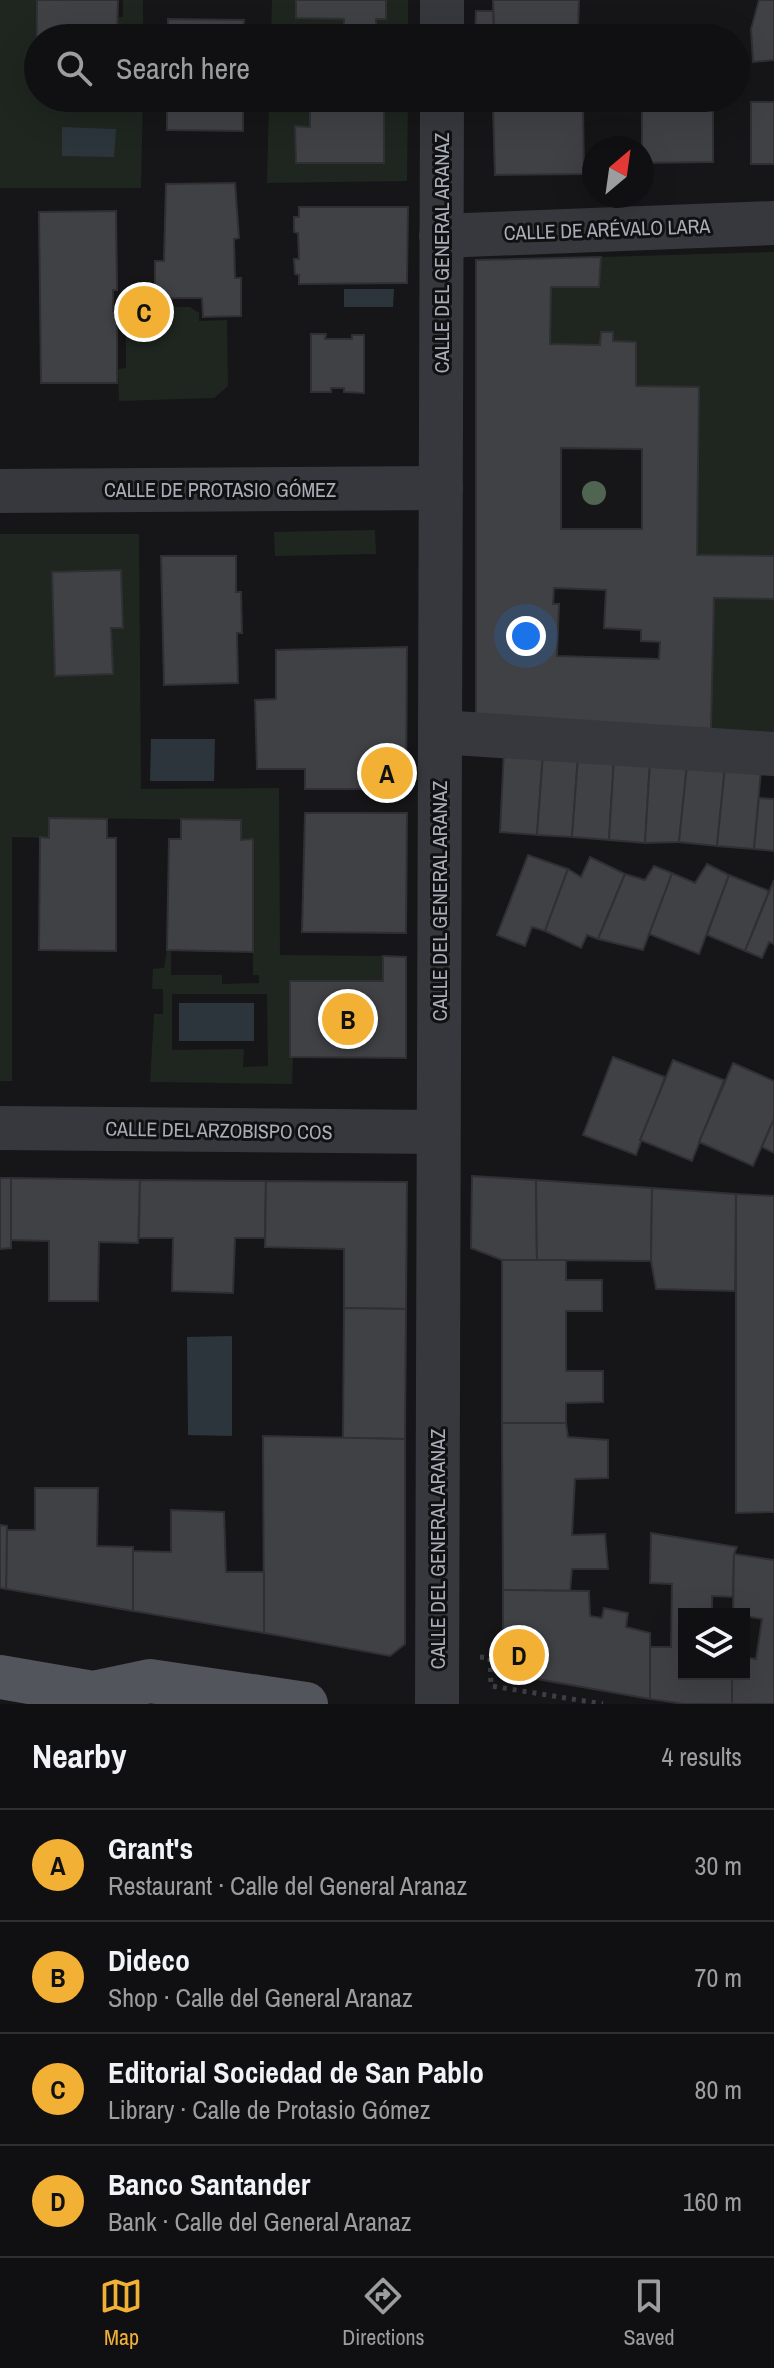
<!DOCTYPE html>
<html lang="en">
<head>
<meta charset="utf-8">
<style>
  body { margin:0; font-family:"Archivo Narrow",sans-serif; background:#1e1e20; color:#f1f3f6 }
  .controls { position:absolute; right:24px; bottom:24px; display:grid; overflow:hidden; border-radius:0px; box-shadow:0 8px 32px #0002 }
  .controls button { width:72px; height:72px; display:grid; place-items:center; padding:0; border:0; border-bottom:2px solid #303032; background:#101012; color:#f1f3f6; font:40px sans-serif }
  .compass { position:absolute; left:582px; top:136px; width:72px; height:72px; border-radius:50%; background:#101012; box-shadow:0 8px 32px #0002; rotate:29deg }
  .you { position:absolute; left:526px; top:636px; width:28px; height:28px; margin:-20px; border:6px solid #fff; border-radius:50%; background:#1a73e8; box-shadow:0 0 0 12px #1a73e833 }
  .badge { display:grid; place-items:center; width:52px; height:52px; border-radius:50%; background:#f2b134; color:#111; font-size:26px; font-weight:700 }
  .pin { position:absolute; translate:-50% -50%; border:4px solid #fff; box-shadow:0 2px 8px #0006 }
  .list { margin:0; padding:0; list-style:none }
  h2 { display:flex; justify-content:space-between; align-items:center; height:104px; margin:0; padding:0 32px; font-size:34px }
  h2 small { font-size:26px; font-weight:400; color:#9c9d9f }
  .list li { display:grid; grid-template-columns:52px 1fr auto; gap:24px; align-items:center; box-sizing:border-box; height:112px; padding:0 32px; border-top:2px solid #303032 }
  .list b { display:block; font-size:30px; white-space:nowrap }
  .list p { margin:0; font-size:26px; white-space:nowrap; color:#9c9d9f }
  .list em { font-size:26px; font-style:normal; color:#9c9d9f }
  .icon { flex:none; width:44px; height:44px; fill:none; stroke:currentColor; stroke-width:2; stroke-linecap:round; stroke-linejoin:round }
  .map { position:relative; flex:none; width:774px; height:1704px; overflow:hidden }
  .search { position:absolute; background:#101012; box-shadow:0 8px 32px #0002; left:24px; right:24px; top:24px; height:88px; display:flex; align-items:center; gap:20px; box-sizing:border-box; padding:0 28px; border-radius:44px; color:#9c9d9f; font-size:30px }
  .sheet { height:552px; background:#101012 }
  nav { display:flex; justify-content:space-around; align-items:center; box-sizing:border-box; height:112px; border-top:2px solid #303032; background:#101012; font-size:22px; color:#9c9d9f }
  nav a { display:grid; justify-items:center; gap:4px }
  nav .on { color:#f2b134 }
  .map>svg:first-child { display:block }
</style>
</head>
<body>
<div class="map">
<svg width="774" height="1704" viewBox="0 0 774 1704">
  <rect width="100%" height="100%" fill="#161618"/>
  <g fill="#1e261f" fill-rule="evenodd">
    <path d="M0,0H37L34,74H36L38,98H54V103L143,98L141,188H0Z"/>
    <path d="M123,0H143V38H117L118,17H123Z"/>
    <path d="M272,0H296V18L344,19L345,34H375L376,19L386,18V0H408V38H271Z"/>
    <path d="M269,98H296V110L310,111V127H295L296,163H383L384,98H408L407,181L267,183Z"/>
    <path d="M774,252V556L697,555L699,387L636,386L613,341L612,332H601L600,345L550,344L551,287H599L601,257Z"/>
    <path d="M145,307H190L199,313V321L227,320L228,386L214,398L119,401L118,369L126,368V322Z"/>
    <path d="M375,530L376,554L275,556L274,532Z"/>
    <path d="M0,534H139L141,789L279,788L280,955L383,956V981L291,982L290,1057H293L292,1084L150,1082L154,1014H163V989H152L153,969L164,968L167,950L171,951V975H222V984L259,983V975H253V840H241V820L50,818L49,838L12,837V1081H0ZM121,570L123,628H111L112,674L55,675L52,572ZM172,994H267L268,1066L243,1067L244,1049L172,1050Z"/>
    <path d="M714,598L774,599V734L711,729Z"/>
  </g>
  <g fill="#2c353c">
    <path d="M62,127L116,129L114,157L62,156Z"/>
    <path d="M344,289H394L393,307H344Z"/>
    <path d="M151,739H215L214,781H150Z"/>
    <rect x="179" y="1003" width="75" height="38"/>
    <path d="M232,1336V1436L188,1435L187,1337Z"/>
  </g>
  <g fill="#404145" stroke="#303034" stroke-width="2" fill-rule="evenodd">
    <path d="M37,0H118L117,38H38L36,91Z"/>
    <path d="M296,0H386V19H376V34H344V19L296,18Z"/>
    <path d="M493,0H579L578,30L545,29V38H494Z"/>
    <path d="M759,0H774V60L753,62L751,29Z"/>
    <path d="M476,11H493L494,33H475Z"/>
    <path d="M168,19L244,20L243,38H168Z"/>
    <path d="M624,27L679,28V38H624Z"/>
    <path d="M54,98H117V104L54,103Z"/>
    <path d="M167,98H243V131L167,130Z"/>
    <path d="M296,98H384V163H296L295,126L310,127V111L296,110Z"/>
    <path d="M713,98V162L642,163V99Z"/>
    <rect x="751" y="102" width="23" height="62"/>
    <path d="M583,106L584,174L495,175L493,107Z"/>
    <path d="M235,183L239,238L234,239L235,278H241V316L203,317L202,298H155V261H164L166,184Z"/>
    <path d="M299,207H408L407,283L299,284V275L295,274L294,259H299L298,233L294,232V217H299Z"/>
    <path d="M116,211L117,290H113V311H117V383H41L39,212Z"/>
    <path d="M601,257L599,287H551L550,344L600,345L601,332H613V341L636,342V386L699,387L697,555L774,556V599L714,598L711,729L476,716V260ZM561,448L642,449V529H561ZM554,588L606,590L604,628L641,630V641L660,642L659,659L557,656L559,604H553Z"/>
    <path d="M311,334H326L325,339H352V335H364V393L344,392V388H331V392H311Z"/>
    <path d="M161,556H236V592H241L242,633H237L238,683L164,685Z"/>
    <path d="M121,570L123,628H111L113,674L55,676L52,572Z"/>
    <path d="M407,647L406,789H305V769H257L255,700L276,699V650Z"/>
    <path d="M504,751L543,754L537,835L500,832Z"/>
    <path d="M543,754L578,757L572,837L537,835Z"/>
    <path d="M578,757L614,758L609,840L572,837Z"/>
    <path d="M614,758L650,762L645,843L609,840Z"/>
    <path d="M650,762L687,765L679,842L645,843Z"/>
    <path d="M687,765L725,767L717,846L679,842Z"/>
    <path d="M725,767L761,770L754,849L717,846Z"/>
    <path d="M759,798L774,799V851L754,849Z"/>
    <path d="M305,813H407L406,933L302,932Z"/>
    <path d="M49,818L107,819V838H116V951L39,950L40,837L49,838Z"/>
    <path d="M181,819L241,820V840L253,839V952L167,950L169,839H181Z"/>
    <path d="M528,855L568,869L545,931L532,927L525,946L497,935Z"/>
    <path d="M590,857L625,874L598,939L587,935L581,948L545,931L568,869L581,877Z"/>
    <path d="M707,864L729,875L699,954L649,934L672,873L695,883Z"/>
    <path d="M654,866L672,873L643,950L598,939L625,874L645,880Z"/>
    <path d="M729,875L769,891L745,951L707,935Z"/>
    <path d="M774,880V944L769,942L762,958L745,951Z"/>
    <path d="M383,956L406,957V1058L290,1057V981H383Z"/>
    <path d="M613,1057L665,1077L636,1155L583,1135Z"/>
    <path d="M673,1060L724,1080L692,1161L640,1140Z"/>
    <path d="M733,1063L774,1081V1119L753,1166L699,1142Z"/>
    <path d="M774,1119V1153L762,1147Z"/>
    <path d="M472,1176L536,1180L537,1260H502L471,1248Z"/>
    <path d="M0,1178H11V1248L0,1249Z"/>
    <path d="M11,1178L140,1180L138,1243L99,1242L98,1301H49V1241L11,1240Z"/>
    <path d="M140,1180L266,1181L265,1238H235L233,1293L172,1291L173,1238H139Z"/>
    <path d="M536,1180L652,1188L651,1261L537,1260Z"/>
    <path d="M266,1181L407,1182L406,1309L344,1308V1249L265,1247Z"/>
    <path d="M652,1188L736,1194L735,1291L656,1289L651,1261Z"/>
    <path d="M736,1194L774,1196V1512L736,1513Z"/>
    <path d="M502,1260H566V1280H602V1311H566V1371H603V1402L566,1403V1423H502Z"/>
    <path d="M344,1308L406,1309L405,1439L343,1438Z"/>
    <path d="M502,1423H566L568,1437L608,1440V1478L575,1479L572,1535L605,1534L608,1569H572L570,1591L503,1590Z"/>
    <path d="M263,1436L405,1439V1644L390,1656L264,1633Z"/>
    <path d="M35,1488H98L97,1546L133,1547V1611L6,1589L7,1530H35Z"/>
    <path d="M171,1510L224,1512L226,1572H264V1633L133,1611V1551L171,1552Z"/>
    <path d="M0,1525L7,1526L6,1589L0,1588Z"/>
    <path d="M651,1533L737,1547L734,1554L733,1597L712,1596V1614H684V1674H732V1704H684L650,1699V1647H671L672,1584L650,1583Z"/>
    <path d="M734,1554L774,1560V1704H732V1674H744V1657L756,1659L762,1619L733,1614Z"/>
    <path d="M503,1590L589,1591L590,1616L602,1618L604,1608L628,1613L626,1627L650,1633V1699L503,1673Z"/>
  </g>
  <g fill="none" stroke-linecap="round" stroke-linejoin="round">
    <path stroke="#3d3f44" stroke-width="5" stroke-dasharray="4 6" stroke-linecap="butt" d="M480,1657L490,1658L491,1686L603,1704"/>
    <g stroke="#37383d" stroke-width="44">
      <path d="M442,38V0"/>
      <path d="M441,236L774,223"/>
      <path d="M0,491L441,488"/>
      <path d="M440,732L774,754"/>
      <path d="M0,1128L438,1132"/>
      <path d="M437,1704L442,98"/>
    </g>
    <path stroke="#53555c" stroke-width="44" d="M0,1677L93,1693L150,1681L306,1704"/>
  </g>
  <circle fill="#506452" cx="594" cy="493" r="12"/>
  <g text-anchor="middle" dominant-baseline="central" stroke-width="6" stroke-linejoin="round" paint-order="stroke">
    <g font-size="20" fill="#a8adb8" stroke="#111113">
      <text transform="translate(607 229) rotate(-2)">CALLE DE ARÉVALO LARA</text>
      <text transform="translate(441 253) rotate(-90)">CALLE DEL GENERAL ARANAZ</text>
      <text x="220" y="489">CALLE DE PROTASIO GÓMEZ</text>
      <text transform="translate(439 901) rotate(-90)">CALLE DEL GENERAL ARANAZ</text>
      <text transform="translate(219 1130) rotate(1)">CALLE DEL ARZOBISPO COS</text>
      <text transform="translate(437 1549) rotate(-90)">CALLE DEL GENERAL ARANAZ</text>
    </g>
  </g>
</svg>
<div class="controls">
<button><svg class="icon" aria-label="layers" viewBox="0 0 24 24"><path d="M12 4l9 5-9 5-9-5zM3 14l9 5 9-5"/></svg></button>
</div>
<svg class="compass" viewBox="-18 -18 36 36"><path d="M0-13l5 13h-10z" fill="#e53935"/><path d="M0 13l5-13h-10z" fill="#9c9d9f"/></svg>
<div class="you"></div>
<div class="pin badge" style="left:387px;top:773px">A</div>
<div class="pin badge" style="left:348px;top:1019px">B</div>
<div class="pin badge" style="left:144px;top:312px">C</div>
<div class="pin badge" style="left:519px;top:1655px">D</div>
<div class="search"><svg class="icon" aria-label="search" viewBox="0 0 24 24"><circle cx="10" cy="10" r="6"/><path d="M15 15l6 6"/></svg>Search here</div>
</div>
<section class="sheet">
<h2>Nearby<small>4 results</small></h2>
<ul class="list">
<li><span class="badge">A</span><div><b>Grant's</b><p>Restaurant · Calle del General Aranaz</p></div><em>30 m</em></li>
<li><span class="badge">B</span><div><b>Dideco</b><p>Shop · Calle del General Aranaz</p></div><em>70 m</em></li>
<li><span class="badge">C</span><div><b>Editorial Sociedad de San Pablo</b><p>Library · Calle de Protasio Gómez</p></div><em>80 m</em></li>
<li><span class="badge">D</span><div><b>Banco Santander</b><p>Bank · Calle del General Aranaz</p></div><em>160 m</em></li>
</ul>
</section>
<nav>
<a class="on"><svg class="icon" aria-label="map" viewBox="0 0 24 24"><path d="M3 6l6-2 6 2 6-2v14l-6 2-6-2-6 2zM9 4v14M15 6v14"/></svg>Map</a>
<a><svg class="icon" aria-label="directions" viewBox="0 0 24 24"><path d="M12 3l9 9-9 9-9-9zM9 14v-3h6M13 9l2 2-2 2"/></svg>Directions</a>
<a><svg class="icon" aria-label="saved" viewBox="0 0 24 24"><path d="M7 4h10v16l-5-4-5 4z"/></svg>Saved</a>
</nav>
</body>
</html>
